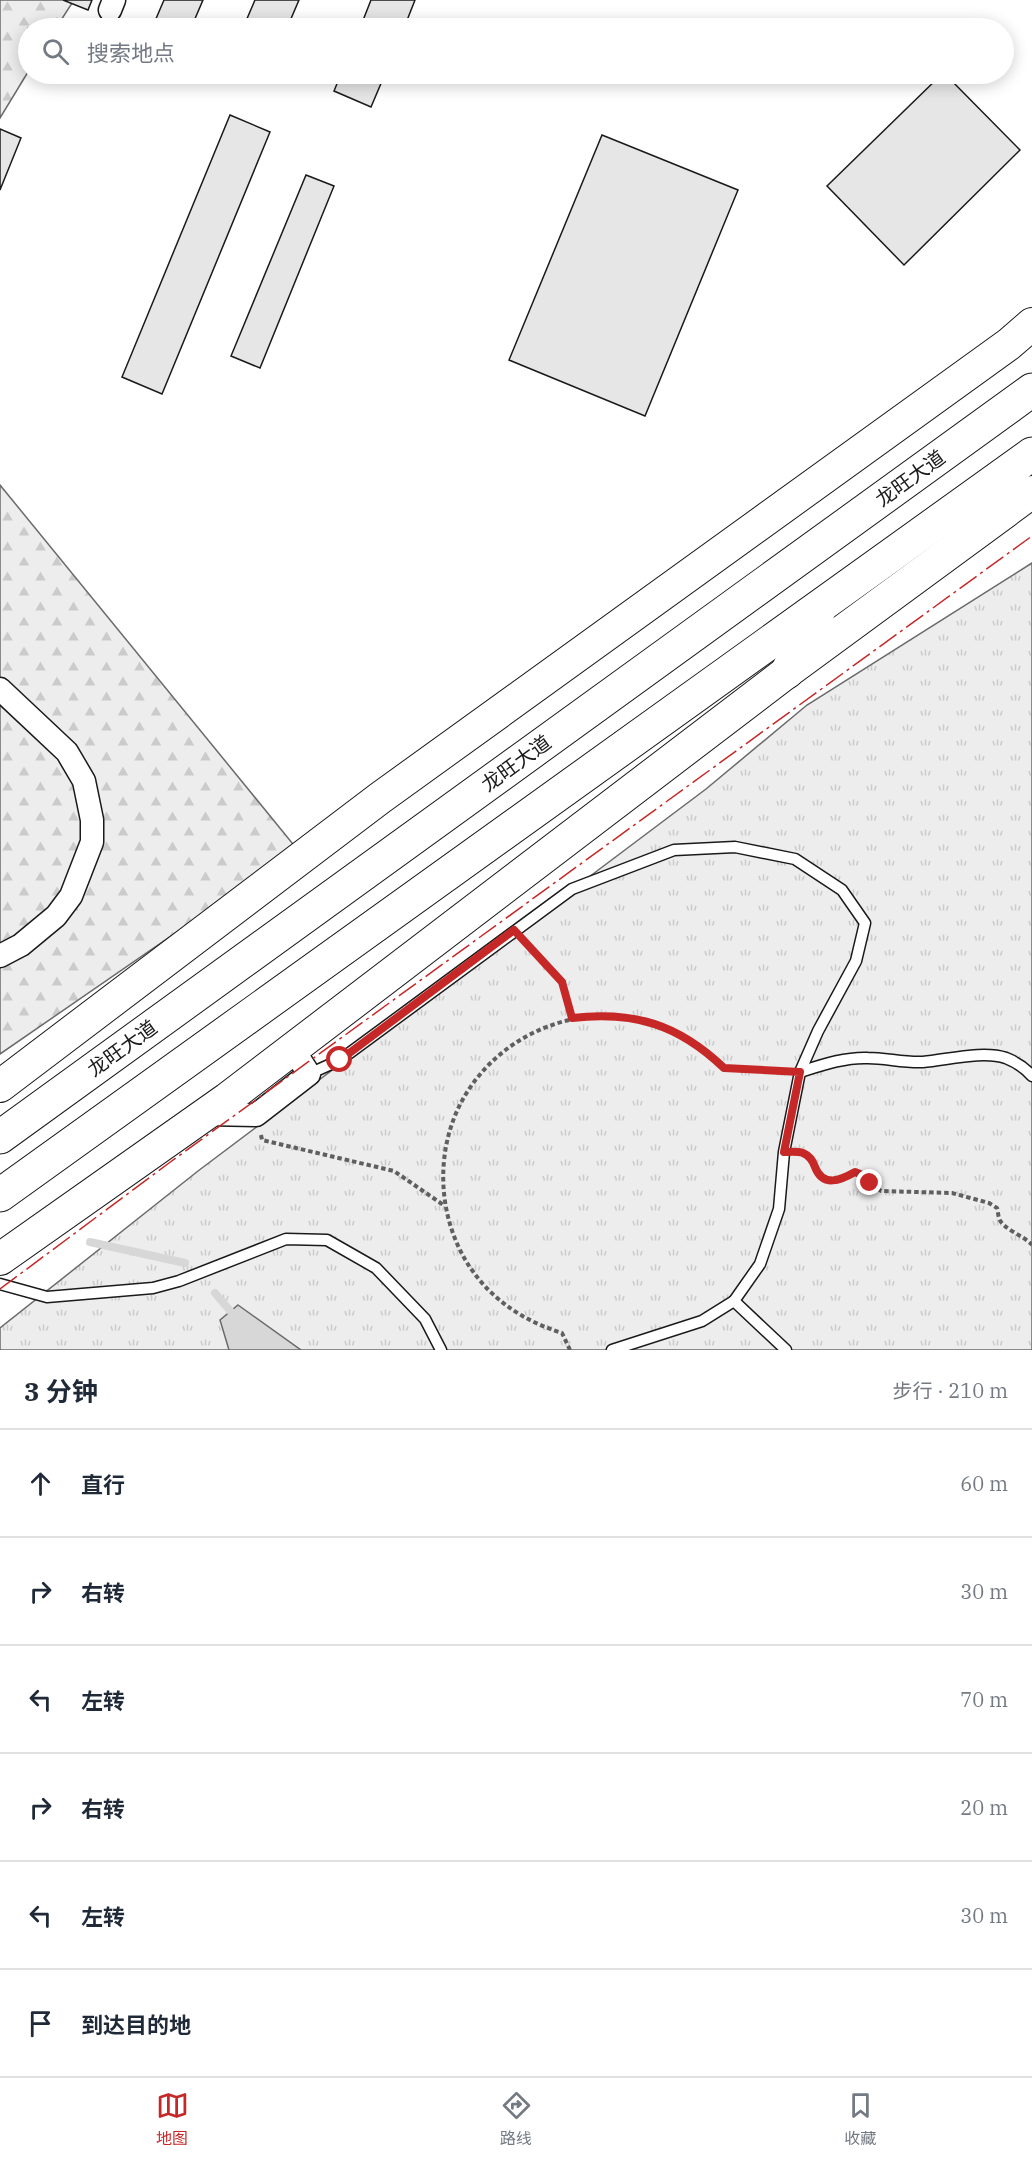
<!DOCTYPE html>
<html lang="zh">
<head>
<meta charset="utf-8">
<style>
  body { margin:0; font-family:"IBM Plex Serif","Noto Sans SC",serif; background:#f6f6f7; color:#1f2937 }
  .stop { position:absolute; width:18px; height:18px; margin:-14px; border:4px solid #c62828; border-radius:50%; background:#fff }
  .stop.end { background:#c62828; border-color:#fff; box-shadow:0 2px 6px #0008 }
  .list { margin:0; padding:0; list-style:none }
  h2 { display:flex; justify-content:space-between; align-items:center; height:78px; margin:0; padding:0 24px; font-size:26px }
  h2 small { font-size:20px; font-weight:400; color:#747a83 }
  .list li { display:grid; grid-template-columns:39px 1fr auto; gap:18px; align-items:center; box-sizing:border-box; height:108px; padding:0 24px; border-top:2px solid #e0e1e3 }
  .list b { display:block; font-size:22px; white-space:nowrap }
  .list em { font-size:20px; font-style:normal; color:#747a83 }
  .icon { flex:none; width:33px; height:33px; fill:none; stroke:currentColor; stroke-width:2; stroke-linecap:round; stroke-linejoin:round }
  .map { position:relative; flex:none; width:1032px; height:1350px; overflow:hidden }
  .search { position:absolute; background:#fff; box-shadow:0 3px 15px #0003; left:18px; right:18px; top:18px; height:66px; display:flex; align-items:center; gap:15px; box-sizing:border-box; padding:0 21px; border-radius:33px; color:#747a83; font-size:22px }
  .sheet { height:726px; background:#fff }
  nav { display:flex; justify-content:space-around; align-items:center; box-sizing:border-box; height:84px; border-top:2px solid #e0e1e3; background:#fff; font-size:16px; color:#747a83 }
  nav a { display:grid; justify-items:center; gap:3px }
  nav .on { color:#c62828 }
  .map>svg:first-child { display:block }
</style>
</head>
<body>
<div class="map">
<svg width="1032" height="1350" viewBox="0 0 1032 1350">
  <defs>
    <pattern id="forest-firs" width="22" height="20" patternUnits="userSpaceOnUse" patternTransform="scale(1.5)"><rect width="22" height="20" fill="#ededed"/><path d="M5 1l3.5 6h-7zM16 11l3.5 6h-7z" fill="#cbcbcb"/></pattern>
    <pattern id="park-tufts" width="24" height="20" patternUnits="userSpaceOnUse" patternTransform="scale(1.5)"><rect width="24" height="20" fill="#ededed"/><path d="M3 7l-1-3M5 7V3M7 7l1-3M15 17l-1-3M17 17v-4M19 17l1-3" fill="none" stroke="#cbcbcb"/></pattern>
  </defs>
  <rect width="100%" height="100%" fill="#fff"/>
  <g fill="url(#forest-firs)" stroke="#6a6a6a" stroke-width="1.5">
    <path d="M0,0H74L56,28H28V72L0,118Z"/>
    <path d="M0,485L297,849L0,1054Z"/>
  </g>
  <path fill="url(#park-tufts)" stroke="#6a6a6a" stroke-width="1.5" d="M1032,563V1350H0V1328L198,1171L706,789L807,705Z"/>
  <path fill="#d7d7d7" stroke="#6a6a6a" stroke-width="1.5" d="M238,1305L301,1350H229L220,1320Z"/>
  <g fill="none" stroke-linecap="round" stroke-linejoin="round">
    <g stroke="#d7d7d7" stroke-width="8">
      <path d="M90,1242L185,1263"/>
      <path d="M215,1293L237,1319"/>
    </g>
  </g>
  <g fill="#e6e6e6" stroke="#1a1a1a" stroke-width="1.5">
    <path d="M63,0H92L88,10Z"/>
    <path d="M164,0H203L191,28H173L155,21Z"/>
    <path d="M255,0H299L287,28H243Z"/>
    <path d="M371,0H415L404,28H360Z"/>
    <path d="M341,74H385L371,107L334,91Z"/>
    <path d="M942,74H945L1020,150L904,265L827,186Z"/>
    <path d="M230,115L270,132L162,394L122,377Z"/>
    <path d="M0,129L21,138L0,190Z"/>
    <path d="M602,135L738,190L645,416L509,360Z"/>
    <path d="M306,175L334,186L260,368L231,356Z"/>
  </g>
  <g fill="none" stroke-linecap="round" stroke-linejoin="round">
    <g stroke="#1a1a1a" stroke-width="13">
      <g id="lane">
        <path d="M800,1072C822,1065 845,1057 868,1058C886,1058 904,1063 923,1062C947,1060 983,1050 1006,1058C1016,1062 1025,1068 1032,1076"/>
        <path d="M309,1074L340,1060L572,889L674,850L735,847L795,859L842,890L865,923L856,961L818,1031L800,1072L784,1152L779,1209L760,1264L734,1301"/>
        <path d="M0,1284L47,1297L153,1288L179,1281L286,1239L327,1240L376,1268L425,1319L441,1350"/>
        <path d="M612,1350L702,1321L734,1301L786,1350"/>
      </g>
    </g>
    <g stroke="#1a1a1a" stroke-width="25">
      <g id="street">
        <path d="M110,10L114,0"/>
        <path d="M0,689L67,752L84,781L92,820V842L71,896L56,916L21,945L0,956"/>
        <path d="M206,1114L256,1115L309,1074L293,1049"/>
      </g>
    </g>
    <g stroke="#1a1a1a" stroke-width="34">
      <g id="secondary">
        <path d="M0,1086L380,798L1009,344L1032,324"/>
        <path d="M0,1259L227,1099L787,672L1032,492"/>
      </g>
    </g>
    <g stroke="#1a1a1a" stroke-width="35">
      <g id="highway">
        <path d="M787,672L819,610"/>
        <path d="M0,1137L1032,390"/>
        <path d="M0,1195L1032,454"/>
      </g>
    </g>
    <g stroke="#5f5f5f" stroke-width="4" stroke-dasharray="4.5 3" stroke-linecap="butt">
      <path d="M525,942L562,982L572,1019"/>
      <path d="M261,1135L262,1140L394,1171L445,1206"/>
      <path d="M800,1152C816,1158 820,1188 842,1180C846,1178 850,1175 855,1172L860,1174L881,1191L952,1193L989,1203L997,1208C998,1211 998,1215 999,1218C1002,1229 1025,1236 1032,1245"/>
      <path d="M570,1350L562,1333C537,1325 515,1314 495,1296C435,1243 426,1146 474,1082C518,1023 597,1000 665,1027C688,1036 706,1051 724,1068L784,1071"/>
    </g>
    <use href="#lane" stroke="#fff" stroke-width="10"/>
    <use href="#street" stroke="#fff" stroke-width="22"/>
    <use href="#secondary" stroke="#fff" stroke-width="32"/>
    <use href="#highway" stroke="#fff" stroke-width="33"/>
    <path stroke="#c62828" stroke-width="1.5" stroke-dasharray="21 4.5 3 4.5" stroke-linecap="butt" d="M0,1289L169,1163L1032,536"/>
  </g>
  <g fill="none" stroke-linecap="round" stroke-linejoin="round">
    <path stroke="#c62828" stroke-width="8" d="M340,1060L514,930L562,982L572,1018C634,1011 678,1024 724,1068L800,1072L784,1152C790,1152 797,1151 803,1153C810,1156 813,1161 815,1167C823,1188 841,1180 855,1172L860,1174L870,1183"/>
  </g>
  <g text-anchor="middle" dominant-baseline="central" stroke-width="4.5" stroke-linejoin="round" paint-order="stroke">
    <g font-size="20" fill="#1a1a1a" stroke="#fff">
      <text transform="translate(910 478) rotate(-36)">龙旺大道</text>
      <text transform="translate(516 763) rotate(-36)">龙旺大道</text>
      <text transform="translate(122 1048) rotate(-36)">龙旺大道</text>
    </g>
  </g>
</svg>
<div class="stop" style="left:340px;top:1060px"></div>
<div class="stop end" style="left:870px;top:1183px"></div>
<div class="search"><svg class="icon" aria-label="search" viewBox="0 0 24 24"><circle cx="10" cy="10" r="6"/><path d="M15 15l6 6"/></svg>搜索地点</div>
</div>
<section class="sheet">
<h2>3 分钟<small>步行 · 210 m</small></h2>
<ul class="list">
<li><svg class="icon" aria-label="ahead" viewBox="0 0 24 24"><path d="M12 20V5M6 11l6-6 6 6"/></svg><div><b>直行</b></div><em>60 m</em></li>
<li><svg class="icon" aria-label="right" viewBox="0 0 24 24"><path d="M7 20v-9h11M14 6l5 5-5 5"/></svg><div><b>右转</b></div><em>30 m</em></li>
<li><svg class="icon" aria-label="left" viewBox="0 0 24 24"><path d="M17 20v-9H6M10 6l-5 5 5 5"/></svg><div><b>左转</b></div><em>70 m</em></li>
<li><svg class="icon" aria-label="right" viewBox="0 0 24 24"><path d="M7 20v-9h11M14 6l5 5-5 5"/></svg><div><b>右转</b></div><em>20 m</em></li>
<li><svg class="icon" aria-label="left" viewBox="0 0 24 24"><path d="M17 20v-9H6M10 6l-5 5 5 5"/></svg><div><b>左转</b></div><em>30 m</em></li>
<li><svg class="icon" aria-label="arrive" viewBox="0 0 24 24"><path d="M6 21V4h12l-3 4 3 4H6"/></svg><div><b>到达目的地</b></div></li>
</ul>
</section>
<nav>
<a class="on"><svg class="icon" aria-label="map" viewBox="0 0 24 24"><path d="M3 6l6-2 6 2 6-2v14l-6 2-6-2-6 2zM9 4v14M15 6v14"/></svg>地图</a>
<a><svg class="icon" aria-label="directions" viewBox="0 0 24 24"><path d="M12 3l9 9-9 9-9-9zM9 14v-3h6M13 9l2 2-2 2"/></svg>路线</a>
<a><svg class="icon" aria-label="saved" viewBox="0 0 24 24"><path d="M7 4h10v16l-5-4-5 4z"/></svg>收藏</a>
</nav>
</body>
</html>
